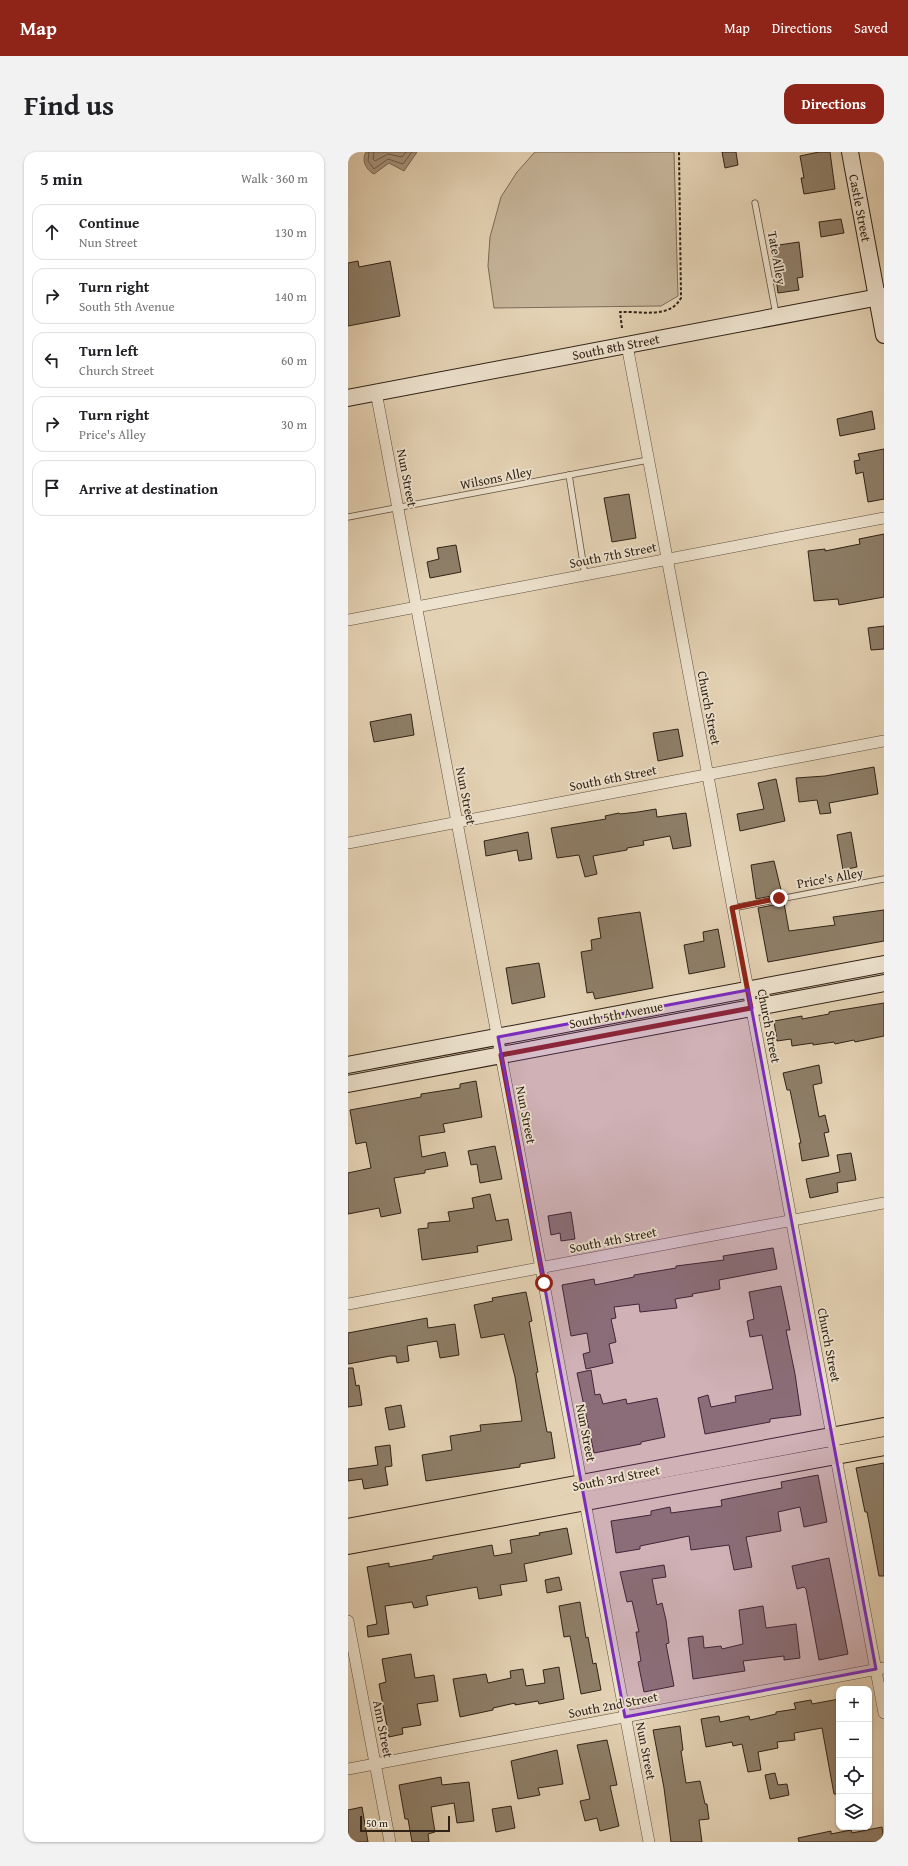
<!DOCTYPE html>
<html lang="en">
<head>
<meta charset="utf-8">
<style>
  body { margin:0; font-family:"Gentium Book Plus",serif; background:#f2f2f2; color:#202124 }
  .controls { position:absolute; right:12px; bottom:12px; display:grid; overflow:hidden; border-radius:8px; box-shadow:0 1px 3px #0004 }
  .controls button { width:36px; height:36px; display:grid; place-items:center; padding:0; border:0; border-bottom:1px solid #e0e0e0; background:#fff; color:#202124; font:20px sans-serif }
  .scale { position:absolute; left:12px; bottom:10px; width:90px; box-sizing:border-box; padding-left:4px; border:2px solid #312216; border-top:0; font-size:11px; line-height:14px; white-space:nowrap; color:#312216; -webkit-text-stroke:3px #ede2ce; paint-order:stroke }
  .stop { position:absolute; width:12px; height:12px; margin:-9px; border:3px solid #8f2418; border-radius:50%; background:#fff }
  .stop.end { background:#8f2418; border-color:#fff; box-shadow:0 1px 4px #0008 }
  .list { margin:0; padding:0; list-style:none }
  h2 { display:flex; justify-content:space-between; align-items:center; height:52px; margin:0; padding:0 16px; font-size:17px }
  h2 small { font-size:13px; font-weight:400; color:#757577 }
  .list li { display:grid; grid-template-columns:26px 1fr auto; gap:12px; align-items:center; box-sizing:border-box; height:56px; margin:0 8px 8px; padding:0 8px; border:1px solid #e0e0e0; border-radius:12px }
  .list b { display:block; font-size:15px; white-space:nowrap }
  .list p { margin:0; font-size:13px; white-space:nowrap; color:#757577 }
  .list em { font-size:13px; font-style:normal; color:#757577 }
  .icon { flex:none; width:22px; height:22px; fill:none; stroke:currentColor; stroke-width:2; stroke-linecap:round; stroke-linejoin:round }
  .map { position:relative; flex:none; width:536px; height:1690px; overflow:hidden; border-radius:12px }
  header { display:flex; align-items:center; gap:24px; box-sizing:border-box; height:56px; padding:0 20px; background:#8f2418; color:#fff }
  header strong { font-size:19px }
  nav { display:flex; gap:22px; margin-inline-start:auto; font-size:14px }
  .intro { display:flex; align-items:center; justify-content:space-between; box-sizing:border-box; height:96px; padding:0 24px }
  h1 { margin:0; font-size:28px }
  .button { padding:10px 18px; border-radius:12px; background:#8f2418; color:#fff; font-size:14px; font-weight:700 }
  main { display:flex; gap:24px; padding:0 24px }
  aside { flex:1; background:#fff; border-radius:12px; box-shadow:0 1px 3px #0004 }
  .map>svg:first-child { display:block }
</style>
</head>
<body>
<header>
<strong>Map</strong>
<nav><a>Map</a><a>Directions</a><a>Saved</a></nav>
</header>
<div class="intro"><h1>Find us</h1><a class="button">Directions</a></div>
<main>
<aside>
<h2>5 min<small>Walk · 360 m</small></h2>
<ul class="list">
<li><svg class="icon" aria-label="ahead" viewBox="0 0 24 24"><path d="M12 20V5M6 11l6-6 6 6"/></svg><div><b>Continue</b><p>Nun Street</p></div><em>130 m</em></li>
<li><svg class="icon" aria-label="right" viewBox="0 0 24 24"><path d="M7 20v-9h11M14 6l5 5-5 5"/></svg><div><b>Turn right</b><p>South 5th Avenue</p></div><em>140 m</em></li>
<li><svg class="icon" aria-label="left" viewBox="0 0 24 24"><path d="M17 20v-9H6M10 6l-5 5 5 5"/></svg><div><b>Turn left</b><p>Church Street</p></div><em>60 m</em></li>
<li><svg class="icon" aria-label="right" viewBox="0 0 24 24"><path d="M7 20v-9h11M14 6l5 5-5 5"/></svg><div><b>Turn right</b><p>Price's Alley</p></div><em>30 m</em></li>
<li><svg class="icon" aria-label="arrive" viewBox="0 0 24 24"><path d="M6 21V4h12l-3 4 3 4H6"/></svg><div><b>Arrive at destination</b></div></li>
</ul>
</aside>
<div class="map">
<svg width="536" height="1690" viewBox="0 0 536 1690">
  <rect width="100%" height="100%" fill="#e4d2b4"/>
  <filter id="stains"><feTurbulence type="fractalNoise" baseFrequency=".005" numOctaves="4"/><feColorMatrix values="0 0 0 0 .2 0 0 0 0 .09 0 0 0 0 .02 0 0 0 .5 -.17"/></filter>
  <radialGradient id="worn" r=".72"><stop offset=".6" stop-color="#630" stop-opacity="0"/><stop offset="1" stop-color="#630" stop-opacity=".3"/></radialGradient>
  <path fill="#c6b499" stroke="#7c6b58" d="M187,0H326L330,144L313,154L146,156L140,114L142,85L153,45L169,20Z"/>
  <path fill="#a7967e" stroke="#786854" d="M18,0H69L56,19L41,11L26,22C18,18 13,8 18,0Z"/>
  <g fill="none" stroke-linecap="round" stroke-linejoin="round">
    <g stroke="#6c5c4a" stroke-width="1">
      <path d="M21,0L20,9L26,17L40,7L55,12L64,0"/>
      <path d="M26,0L25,7L27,9L40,2L54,5L58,0"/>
    </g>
  </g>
  <g fill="#8e7e68" stroke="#312216">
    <path d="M374,0H388L390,13L377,16Z"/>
    <path d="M471,0H482L487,37L456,42L453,26H456L452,4Z"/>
    <path d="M493,67L496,81L473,85L471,70Z"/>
    <path d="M451,90L455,125L449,126L451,138L430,141L424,94Z"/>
    <path d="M10,109L11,115L42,109L52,164L0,174V111Z"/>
    <path d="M524,259L527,277L492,284L489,267Z"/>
    <path d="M536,297V347L520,350L515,320L508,322L506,309L512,308L510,302Z"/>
    <path d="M281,342L288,386L264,390L256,346Z"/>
    <path d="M536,382V445L491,453L490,447L466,449L460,399L477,397V399L512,392L511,387Z"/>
    <path d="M108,393L113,420L82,426L79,410L91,407L89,396Z"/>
    <path d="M536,474V497L523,498L520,476Z"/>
    <path d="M63,562L66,583L26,590L22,570Z"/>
    <path d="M330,577L335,604L310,609L305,581Z"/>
    <path d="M526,615L530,642L481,651L483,661L472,662L469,648L451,650L448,626L477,624Z"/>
    <path d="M428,627L437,669L392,679L389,662L416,657L410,631Z"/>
    <path d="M308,657L309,665L338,661L343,694L325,697L322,684L295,689L296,693L279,696V698L245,704L249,722L237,725L231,703L209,706L203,676L258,667L257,664L271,661L272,662L290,660Z"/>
    <path d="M180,680L184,707L171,709L169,698L138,704L136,689Z"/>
    <path d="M503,680L509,715L495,718L489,683Z"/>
    <path d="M426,709L434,742L408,747L403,713Z"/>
    <path d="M436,751L441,779L487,773L485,765L536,758V789L420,810L410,756Z"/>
    <path d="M292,760L305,836L247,847L245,840L239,841L233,800L244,798L243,788L253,786L250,766Z"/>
    <path d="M370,777L377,815L341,822L336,793L356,789L355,780Z"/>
    <path d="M191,811L197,845L164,852L158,816Z"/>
    <path d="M536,851V884L507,890L506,888L487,892L486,890L465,893V891L444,894L443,887L429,889L426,869L454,864V867L481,862V860Z"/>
    <path d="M471,913L474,931L465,933L471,965L477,963L481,980L476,981L481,1004L454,1009L451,991H453L442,938H439L435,921Z"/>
    <path d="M128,929L134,965L95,972L97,980L71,984L74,1005L97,1000L100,1014L77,1018V1021L46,1026L53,1061L33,1065L31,1056L0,1062V1021L23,1016L18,990L8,992L2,958L73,945V942L112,936V932Z"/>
    <path d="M147,994L154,1027L132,1031L129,1012L123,1013L120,999Z"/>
    <path d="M503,1001L508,1028L489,1031L490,1040L462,1046L458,1027L492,1020L489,1003Z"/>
    <path d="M142,1042L148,1069L160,1067L164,1088L129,1094L130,1100L74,1108L70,1077L80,1076V1071L102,1069L100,1060L126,1056L124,1046Z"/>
    <path d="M223,1060L227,1087L213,1089L212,1081L203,1083L200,1064Z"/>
    <path d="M425,1096L429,1117L371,1128L372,1137L344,1142L345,1144L327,1147L329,1156L292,1160L291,1152L266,1155L268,1166L263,1167L268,1190L261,1192L265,1211L238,1217L235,1202L242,1200L239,1181L223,1184L214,1133L246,1127L247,1133L286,1125V1123L328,1116V1114L376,1108L375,1104Z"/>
    <path d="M433,1134L442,1178H438L447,1222L453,1263L422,1267V1270L357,1282L350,1246L360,1243L363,1255L388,1250L387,1244L425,1237L414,1183L402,1185L399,1169L406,1167L401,1140Z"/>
    <path d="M178,1140L184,1169L181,1170L190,1220L188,1221L199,1280H203L207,1306L172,1312V1315L78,1329L74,1303L104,1298L102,1284L133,1279L132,1273L174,1269L167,1225L156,1182L133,1186L126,1153L145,1149L144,1146Z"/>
    <path d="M79,1166L80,1176L107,1172L111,1203L92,1206L89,1189L59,1194L61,1209L49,1211L48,1204H42L0,1212V1181Z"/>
    <path d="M0,1216H5L8,1234L11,1233L14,1253L0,1255Z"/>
    <path d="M243,1218L247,1243L252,1242L255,1252L278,1247L279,1252L309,1246L317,1285L293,1290V1292L246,1301L229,1221Z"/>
    <path d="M53,1253L57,1275L41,1278L37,1256Z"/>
    <path d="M42,1293L44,1314L37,1315L40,1333L16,1337L14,1327L0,1329V1317L30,1313L27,1295Z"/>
    <path d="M536,1311V1424H531L519,1360H517L508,1316Z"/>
    <path d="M470,1323L479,1370L456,1375L452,1355L430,1360L433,1379L398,1385L404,1415L386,1418L381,1393L343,1398L341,1384L292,1394V1397L268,1401L263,1369L303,1363V1359L322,1355L323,1361L374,1354L373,1348L434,1336L433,1330Z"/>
    <path d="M219,1376L224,1402L176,1412L179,1429L152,1433L154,1443L131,1447L129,1435L78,1444L80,1453L66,1456L64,1450L37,1454L41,1482L20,1485L19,1474L29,1472L19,1415L41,1411V1415L85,1407V1404L144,1393L146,1404L164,1401L162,1388L192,1383L191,1381Z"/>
    <path d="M481,1406L500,1502L471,1508L458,1437L456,1435L449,1437L444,1414Z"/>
    <path d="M316,1413L318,1425L304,1427L309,1453L314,1451L318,1468L321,1491L318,1492L326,1534L296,1540L290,1510L293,1509L288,1480H291L284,1449L279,1450L272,1420Z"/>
    <path d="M211,1425L214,1438L199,1441L197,1428Z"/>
    <path d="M232,1450L238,1486L240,1485L245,1512L248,1511L253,1538L233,1542L222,1484L216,1485L211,1454Z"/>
    <path d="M415,1454L418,1476L448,1472L452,1506L436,1508V1504L395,1509L397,1519L345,1527L340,1486L355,1484L356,1496L373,1494L374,1497L395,1492L391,1458Z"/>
    <path d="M63,1502L67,1526L86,1523L90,1549L69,1552L73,1573L54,1576L55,1582L41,1585L31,1532L38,1530L34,1507Z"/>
    <path d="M211,1515L216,1547L191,1552L190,1549L167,1553V1551L145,1556V1558L112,1565L105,1527L138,1522L140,1531L163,1526L162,1519L175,1517L178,1534L197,1531L195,1518Z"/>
    <path d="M491,1547V1642H486L474,1576L446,1581L447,1588L429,1590L430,1596L410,1600L413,1618L400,1620L394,1592L385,1594L384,1590L358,1595L353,1567L371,1564L372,1570L401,1564L402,1568L428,1562V1560L448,1557L446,1551L463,1548L464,1552Z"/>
    <path d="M332,1574L335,1598L333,1599L338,1631L352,1629L357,1652H359L361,1667L351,1668L354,1690H323L316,1636L305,1578Z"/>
    <path d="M259,1588L269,1633L262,1634L271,1674L252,1679L249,1666L237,1669L232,1649L242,1647L229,1593Z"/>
    <path d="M209,1598L215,1632L190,1636L192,1643L170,1647L163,1609Z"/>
    <path d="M427,1621L430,1633L439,1632L441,1643L422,1647L417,1623Z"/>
    <path d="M93,1625L94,1633L121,1630L126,1669L109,1671L106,1651L83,1655L87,1680L80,1682L81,1690H64L60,1667H57L51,1633Z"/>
    <path d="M163,1654L167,1676L148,1680L144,1657Z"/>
    <path d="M14,1655L20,1690H0V1658Z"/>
    <path d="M534,1675L536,1690H451L450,1686L483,1679V1682L503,1678L504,1681Z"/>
  </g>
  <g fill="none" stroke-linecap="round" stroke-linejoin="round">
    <g stroke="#5e4e3e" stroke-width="7">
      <g id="lane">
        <path d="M407,51L428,162"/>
        <path d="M221,323L237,423"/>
        <path d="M0,365L300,308"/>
        <path d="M385,756L536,727"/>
      </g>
    </g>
    <g stroke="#5e4e3e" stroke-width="12">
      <g id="street">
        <path d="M279,193L536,1561"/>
        <path d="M28,240L301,1690"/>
        <path d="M0,468L536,366"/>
        <path d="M0,691L536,589"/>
        <path d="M0,1152L536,1051"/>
        <path d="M0,1469L42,1690"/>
        <path d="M0,1617L536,1516"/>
      </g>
    </g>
    <g stroke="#312216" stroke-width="18">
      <g id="secondary">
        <path d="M502,0L536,183"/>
        <path d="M0,246L536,144"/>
        <path d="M0,913L536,812"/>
        <path d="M0,932L536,831"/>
      </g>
    </g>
    <g stroke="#312216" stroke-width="20">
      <g id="primary">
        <path d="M0,1376L536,1275"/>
        <path d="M0,1393L536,1294"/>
      </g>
    </g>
    <path stroke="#312216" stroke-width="2" stroke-dasharray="3 2" stroke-linecap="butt" d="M274,176L272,160C292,159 322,167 333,146L331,0"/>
    <use href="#lane" stroke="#ede2ce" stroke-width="5.5"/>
    <use href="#street" stroke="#ede2ce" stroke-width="11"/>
    <use href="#secondary" stroke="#ede2ce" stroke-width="16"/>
    <use href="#primary" stroke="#e4d2b4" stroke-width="18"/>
  </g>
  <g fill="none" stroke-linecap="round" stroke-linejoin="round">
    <path stroke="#8f2418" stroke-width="5" d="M196,1131L153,903L403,856L384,756L431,746"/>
  </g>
  <path fill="#7b2cbf" fill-opacity="0.2" stroke="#7b2cbf" stroke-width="3" stroke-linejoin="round" d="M400,838L528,1517L277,1565L150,885Z"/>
  <g text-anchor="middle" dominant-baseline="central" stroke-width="3.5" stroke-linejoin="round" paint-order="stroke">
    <g font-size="13" fill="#312216" stroke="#ede2ce">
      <text transform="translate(512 56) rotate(79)">Castle Street</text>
      <text transform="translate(429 106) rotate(80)">Tate Alley</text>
      <text transform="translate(268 195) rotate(-11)">South 8th Street</text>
      <text transform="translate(59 326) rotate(79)">Nun Street</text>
      <text transform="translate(148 326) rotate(-11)">Wilsons Alley</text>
      <text transform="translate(265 403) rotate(-11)">South 7th Street</text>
      <text transform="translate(361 556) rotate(79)">Church Street</text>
      <text transform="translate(265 626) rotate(-11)">South 6th Street</text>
      <text transform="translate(118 644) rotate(79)">Nun Street</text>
      <text transform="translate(482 726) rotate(-10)">Price's Alley</text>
      <text transform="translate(268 863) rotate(-11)">South 5th Avenue</text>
      <text transform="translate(421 874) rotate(79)">Church Street</text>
      <text transform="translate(178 963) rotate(79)">Nun Street</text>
      <text transform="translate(265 1088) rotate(-11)">South 4th Street</text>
      <text transform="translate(481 1193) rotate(79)">Church Street</text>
      <text transform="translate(238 1281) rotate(79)">Nun Street</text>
      <text transform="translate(268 1326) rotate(-11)">South 3rd Street</text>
      <text transform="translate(265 1553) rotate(-11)">South 2nd Street</text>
      <text transform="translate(35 1577) rotate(79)">Ann Street</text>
      <text transform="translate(298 1599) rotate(79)">Nun Street</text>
    </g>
  </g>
  <rect width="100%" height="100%" filter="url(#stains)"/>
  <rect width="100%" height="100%" fill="url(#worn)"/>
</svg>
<div class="controls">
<button>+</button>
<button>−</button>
<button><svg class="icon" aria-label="locate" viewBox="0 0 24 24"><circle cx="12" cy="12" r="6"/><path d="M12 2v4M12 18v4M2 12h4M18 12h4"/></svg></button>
<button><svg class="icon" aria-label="layers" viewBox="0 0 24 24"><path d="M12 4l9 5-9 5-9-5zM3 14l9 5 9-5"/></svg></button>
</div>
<div class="scale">50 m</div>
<div class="stop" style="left:196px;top:1131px"></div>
<div class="stop end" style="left:431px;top:746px"></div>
</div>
</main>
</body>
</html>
